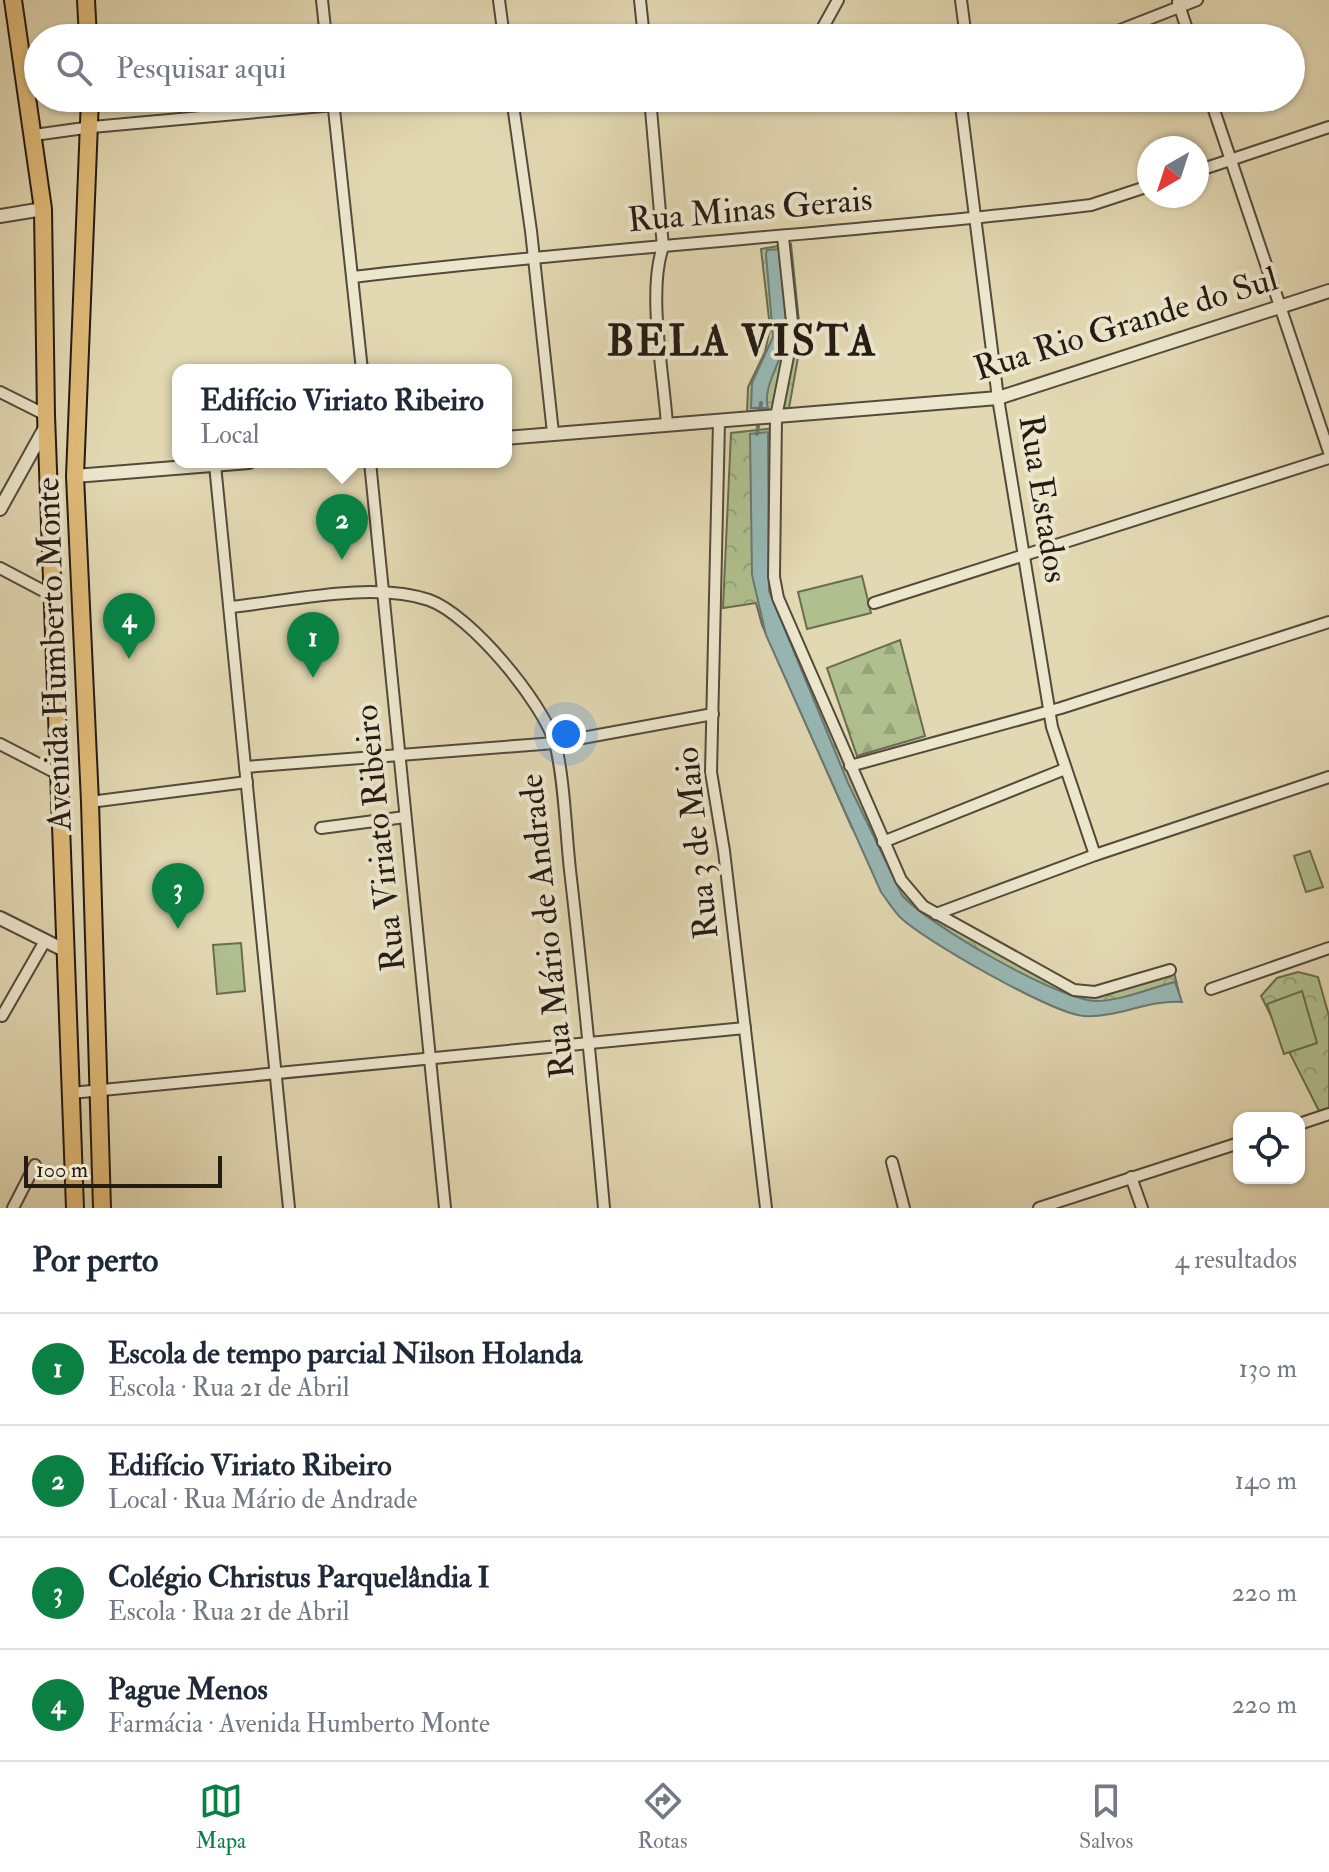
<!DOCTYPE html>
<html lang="pt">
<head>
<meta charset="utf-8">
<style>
  body { margin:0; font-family:"IM FELL Double Pica",serif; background:#f6f6f7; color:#1f2937 }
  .controls { position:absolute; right:24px; bottom:24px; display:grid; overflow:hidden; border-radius:16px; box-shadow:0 2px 6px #0004 }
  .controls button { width:72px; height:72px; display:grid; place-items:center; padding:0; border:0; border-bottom:2px solid #e0e1e3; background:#fff; color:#1f2937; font:40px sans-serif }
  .compass { position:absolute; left:1137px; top:136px; width:72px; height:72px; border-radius:50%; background:#fff; box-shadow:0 2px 6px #0004; rotate:219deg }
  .scale { position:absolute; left:24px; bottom:20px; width:198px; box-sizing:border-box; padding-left:8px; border:4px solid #241b13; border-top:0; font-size:22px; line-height:28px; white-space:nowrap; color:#241b13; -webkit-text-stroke:6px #ece6cd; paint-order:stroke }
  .you { position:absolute; left:566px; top:734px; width:28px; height:28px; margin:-20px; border:6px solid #fff; border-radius:50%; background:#1a73e8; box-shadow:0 0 0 12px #1a73e833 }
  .badge { display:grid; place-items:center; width:52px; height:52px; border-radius:50%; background:#0b8043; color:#fff; font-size:26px; font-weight:700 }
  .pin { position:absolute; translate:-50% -66px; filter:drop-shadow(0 2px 4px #0008) }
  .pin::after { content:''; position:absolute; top:42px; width:28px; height:24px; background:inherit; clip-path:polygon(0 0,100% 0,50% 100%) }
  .popup { position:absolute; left:172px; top:364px; width:340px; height:104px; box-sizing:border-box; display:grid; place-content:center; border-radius:16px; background:#fff; filter:drop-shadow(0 2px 6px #0005); font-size:26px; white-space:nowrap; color:#747a83 }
  .popup b { font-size:30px; color:#1f2937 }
  .popup::after { content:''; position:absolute; left:50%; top:100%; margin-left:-16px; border:16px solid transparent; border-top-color:#fff }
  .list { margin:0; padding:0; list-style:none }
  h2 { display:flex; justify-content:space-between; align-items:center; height:104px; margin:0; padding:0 32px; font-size:34px }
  h2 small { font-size:26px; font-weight:400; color:#747a83 }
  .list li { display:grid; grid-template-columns:52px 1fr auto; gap:24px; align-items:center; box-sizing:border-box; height:112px; padding:0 32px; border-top:2px solid #e0e1e3 }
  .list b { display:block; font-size:30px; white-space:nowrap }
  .list p { margin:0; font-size:26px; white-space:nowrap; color:#747a83 }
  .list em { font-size:26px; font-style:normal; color:#747a83 }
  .icon { flex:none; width:44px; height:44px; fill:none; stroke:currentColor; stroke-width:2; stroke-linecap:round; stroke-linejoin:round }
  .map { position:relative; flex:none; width:1329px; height:1208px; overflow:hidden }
  .search { position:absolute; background:#fff; box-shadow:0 2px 6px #0004; left:24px; right:24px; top:24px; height:88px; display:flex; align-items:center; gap:20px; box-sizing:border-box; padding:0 28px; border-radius:44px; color:#747a83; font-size:30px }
  .sheet { height:552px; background:#fff }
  nav { display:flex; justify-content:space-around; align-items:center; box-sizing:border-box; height:112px; border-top:2px solid #e0e1e3; background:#fff; font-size:22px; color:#747a83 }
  nav a { display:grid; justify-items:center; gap:4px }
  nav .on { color:#0b8043 }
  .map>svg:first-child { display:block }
</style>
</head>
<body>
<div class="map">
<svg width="1329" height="1208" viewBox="0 0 1329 1208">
  <defs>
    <pattern id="forest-firs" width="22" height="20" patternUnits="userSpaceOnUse" patternTransform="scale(2)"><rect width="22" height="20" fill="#b0bf8e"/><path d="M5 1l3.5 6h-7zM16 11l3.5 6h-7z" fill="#97a47a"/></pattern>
    <pattern id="park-crowns" width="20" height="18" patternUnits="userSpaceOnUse" patternTransform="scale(2)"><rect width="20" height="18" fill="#b0bf8e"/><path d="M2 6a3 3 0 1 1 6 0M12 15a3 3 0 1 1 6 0" fill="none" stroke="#97a47a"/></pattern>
  </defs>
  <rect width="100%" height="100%" fill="#e2d8b2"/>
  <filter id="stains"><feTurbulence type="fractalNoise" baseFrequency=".0025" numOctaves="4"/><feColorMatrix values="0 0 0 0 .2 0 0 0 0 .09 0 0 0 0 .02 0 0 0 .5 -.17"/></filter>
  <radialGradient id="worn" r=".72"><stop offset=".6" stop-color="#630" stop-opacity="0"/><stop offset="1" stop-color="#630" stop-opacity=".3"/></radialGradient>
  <path fill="url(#forest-firs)" stroke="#6a6d50" stroke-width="2" d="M900,640L925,736L857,756L827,668Z"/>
  <g fill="url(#park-crowns)" stroke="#6a6d50" stroke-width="2">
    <path d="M791,244L801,341L789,408L747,413L748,387L765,352L770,328L761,249Z"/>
    <path d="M776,428L774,577L892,862L929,910L1074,990L1091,991L1173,968L1180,997L1098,1012L927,932L852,828L762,625L756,603L723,608L731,433Z"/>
    <path d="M1298,972L1318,977L1329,1016V1108L1319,1111L1261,996L1277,978Z"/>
  </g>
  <g fill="#b0bf8e" stroke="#6a6d50" stroke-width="2">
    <path d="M862,576L871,613L807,629L798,592Z"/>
    <path d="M1310,851L1323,887L1306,892L1294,856Z"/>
    <path d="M241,943L245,991L217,994L213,945Z"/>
    <path d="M1302,991L1317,1043L1284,1054L1267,1004Z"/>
  </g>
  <g fill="#97b8b5" stroke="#697974" stroke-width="2">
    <path d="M780,249C782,279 792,312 785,342C781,362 762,388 768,408H751L752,383L773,337L766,254L767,250Z"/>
    <path d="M768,432L769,591L848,783L902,895C925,923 1060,1001 1096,1001C1121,1001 1150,988 1175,982L1182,1002C1150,999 1118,1018 1084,1016C1053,1014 923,940 900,917C893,910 887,900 881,892L766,635L752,575L750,434Z"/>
  </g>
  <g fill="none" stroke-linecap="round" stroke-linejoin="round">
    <path stroke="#697974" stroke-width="4" d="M757,434L761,403"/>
    <g stroke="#544a3b" stroke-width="14">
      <g id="minor">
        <path d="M322,0L326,38"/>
        <path d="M499,0L504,38"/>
        <path d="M640,0L644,38"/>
        <path d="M961,0L966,38"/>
        <path d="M1178,2L1190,38"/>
        <path d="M817,38L838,0"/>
        <path d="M1009,38L1049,32L1086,38"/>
        <path d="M1100,38L1197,0"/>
        <path d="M512,98L531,231L553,433"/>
        <path d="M650,98L663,247C647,291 664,377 667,425"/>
        <path d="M960,98L998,398L1052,727L1095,855"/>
        <path d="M1210,98L1329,452"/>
        <path d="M333,100L362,370"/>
        <path d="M34,135L92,127L412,98"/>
        <path d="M1197,171L1329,127"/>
        <path d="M783,237L793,331L776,417L774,577L778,598L901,880L923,906L1074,990L1095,992L1170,970"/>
        <path d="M353,277C587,249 823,235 1057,209L1091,205L1149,186"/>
        <path d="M0,392L46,415"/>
        <path d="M719,422L711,772L724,851L766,1208"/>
        <path d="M370,462L445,1208"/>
        <path d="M215,465L289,1208"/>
        <path d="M0,568L53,596"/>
        <path d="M874,603L1329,458"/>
        <path d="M231,607C289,601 373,581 429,600C471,615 542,702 555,743C564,775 566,835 570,870C583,983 594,1095 604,1208"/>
        <path d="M0,744L62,776"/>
        <path d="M850,766L1061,708L1329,622"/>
        <path d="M245,767L555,743L713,714"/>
        <path d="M90,802L247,782"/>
        <path d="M321,828L405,817"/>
        <path d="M883,842L1065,769"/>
        <path d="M936,914L1095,855L1329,777"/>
        <path d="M1211,989L1329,948"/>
        <path d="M2,1016L45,941"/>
        <path d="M71,1093L745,1028"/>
        <path d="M1299,1124L1329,1114"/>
        <path d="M892,1162L904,1208"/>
        <path d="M1131,1177L1142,1208"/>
        <path d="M13,1208L35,1165"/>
        <path d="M1039,1208L1239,1143"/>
      </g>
    </g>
    <g stroke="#544a3b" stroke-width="16">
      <g id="tertiary">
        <path d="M0,216L43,209"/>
        <path d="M506,438L998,398L1329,291"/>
        <path d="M75,476L249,462"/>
        <path d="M0,509L45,428"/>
        <path d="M0,918L66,951"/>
      </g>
    </g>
    <g stroke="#241b13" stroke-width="20">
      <g id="primary">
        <path d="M13,0L43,209L46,415L75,1208"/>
        <path d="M86,0L88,38"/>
        <path d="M90,98L75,476L90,802L102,1208"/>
      </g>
    </g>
    <use href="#minor" stroke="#ece6cd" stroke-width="10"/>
    <use href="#tertiary" stroke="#ece6cd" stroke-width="12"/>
    <use href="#primary" stroke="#e1bc79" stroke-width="16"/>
  </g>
  <g text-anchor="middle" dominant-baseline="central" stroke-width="8" stroke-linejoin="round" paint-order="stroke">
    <g font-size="34" fill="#241b13" stroke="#ece6cd">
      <text transform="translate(750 210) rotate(-5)">Rua Minas Gerais</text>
      <text transform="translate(1126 324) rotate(-17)">Rua Rio Grande do Sul</text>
      <text transform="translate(1043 499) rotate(81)">Rua Estados</text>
      <text transform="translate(54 654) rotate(-92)">Avenida Humberto Monte</text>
      <text transform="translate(380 838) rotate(-96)">Rua Viriato Ribeiro</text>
      <text transform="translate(697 843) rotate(-96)">Rua 3 de Maio</text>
      <text transform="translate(547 926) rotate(-96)">Rua Mário de Andrade</text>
    </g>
    <g font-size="42" font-weight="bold" letter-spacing="2" fill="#241b13" stroke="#ece6cd">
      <text x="742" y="342">BELA VISTA</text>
    </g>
  </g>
  <rect width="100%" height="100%" filter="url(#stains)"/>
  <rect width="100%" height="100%" fill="url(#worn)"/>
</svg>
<div class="controls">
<button><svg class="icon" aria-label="locate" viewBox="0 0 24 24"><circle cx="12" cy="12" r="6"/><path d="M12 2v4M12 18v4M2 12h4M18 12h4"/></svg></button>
</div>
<svg class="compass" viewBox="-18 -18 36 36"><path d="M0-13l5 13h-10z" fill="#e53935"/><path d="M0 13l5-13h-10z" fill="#747a83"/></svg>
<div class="scale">100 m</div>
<div class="you"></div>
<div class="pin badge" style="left:313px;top:678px">1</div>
<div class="pin badge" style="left:342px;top:560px">2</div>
<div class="popup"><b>Edifício Viriato Ribeiro</b>Local</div>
<div class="pin badge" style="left:178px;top:929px">3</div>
<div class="pin badge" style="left:129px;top:659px">4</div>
<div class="search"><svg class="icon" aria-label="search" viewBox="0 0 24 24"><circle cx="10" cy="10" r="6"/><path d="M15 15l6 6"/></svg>Pesquisar aqui</div>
</div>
<section class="sheet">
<h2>Por perto<small>4 resultados</small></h2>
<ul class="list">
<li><span class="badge">1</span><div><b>Escola de tempo parcial Nilson Holanda</b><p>Escola · Rua 21 de Abril</p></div><em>130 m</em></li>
<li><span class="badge">2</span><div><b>Edifício Viriato Ribeiro</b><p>Local · Rua Mário de Andrade</p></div><em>140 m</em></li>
<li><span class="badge">3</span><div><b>Colégio Christus Parquelândia I</b><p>Escola · Rua 21 de Abril</p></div><em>220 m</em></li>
<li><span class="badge">4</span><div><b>Pague Menos</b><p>Farmácia · Avenida Humberto Monte</p></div><em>220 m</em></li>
</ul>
</section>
<nav>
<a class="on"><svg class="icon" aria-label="map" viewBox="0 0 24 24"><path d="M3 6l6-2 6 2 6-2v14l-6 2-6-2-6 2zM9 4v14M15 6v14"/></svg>Mapa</a>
<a><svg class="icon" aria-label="directions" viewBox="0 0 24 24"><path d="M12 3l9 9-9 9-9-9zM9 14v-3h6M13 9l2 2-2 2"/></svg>Rotas</a>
<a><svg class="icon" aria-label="saved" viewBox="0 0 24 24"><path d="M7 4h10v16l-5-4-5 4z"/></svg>Salvos</a>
</nav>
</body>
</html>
